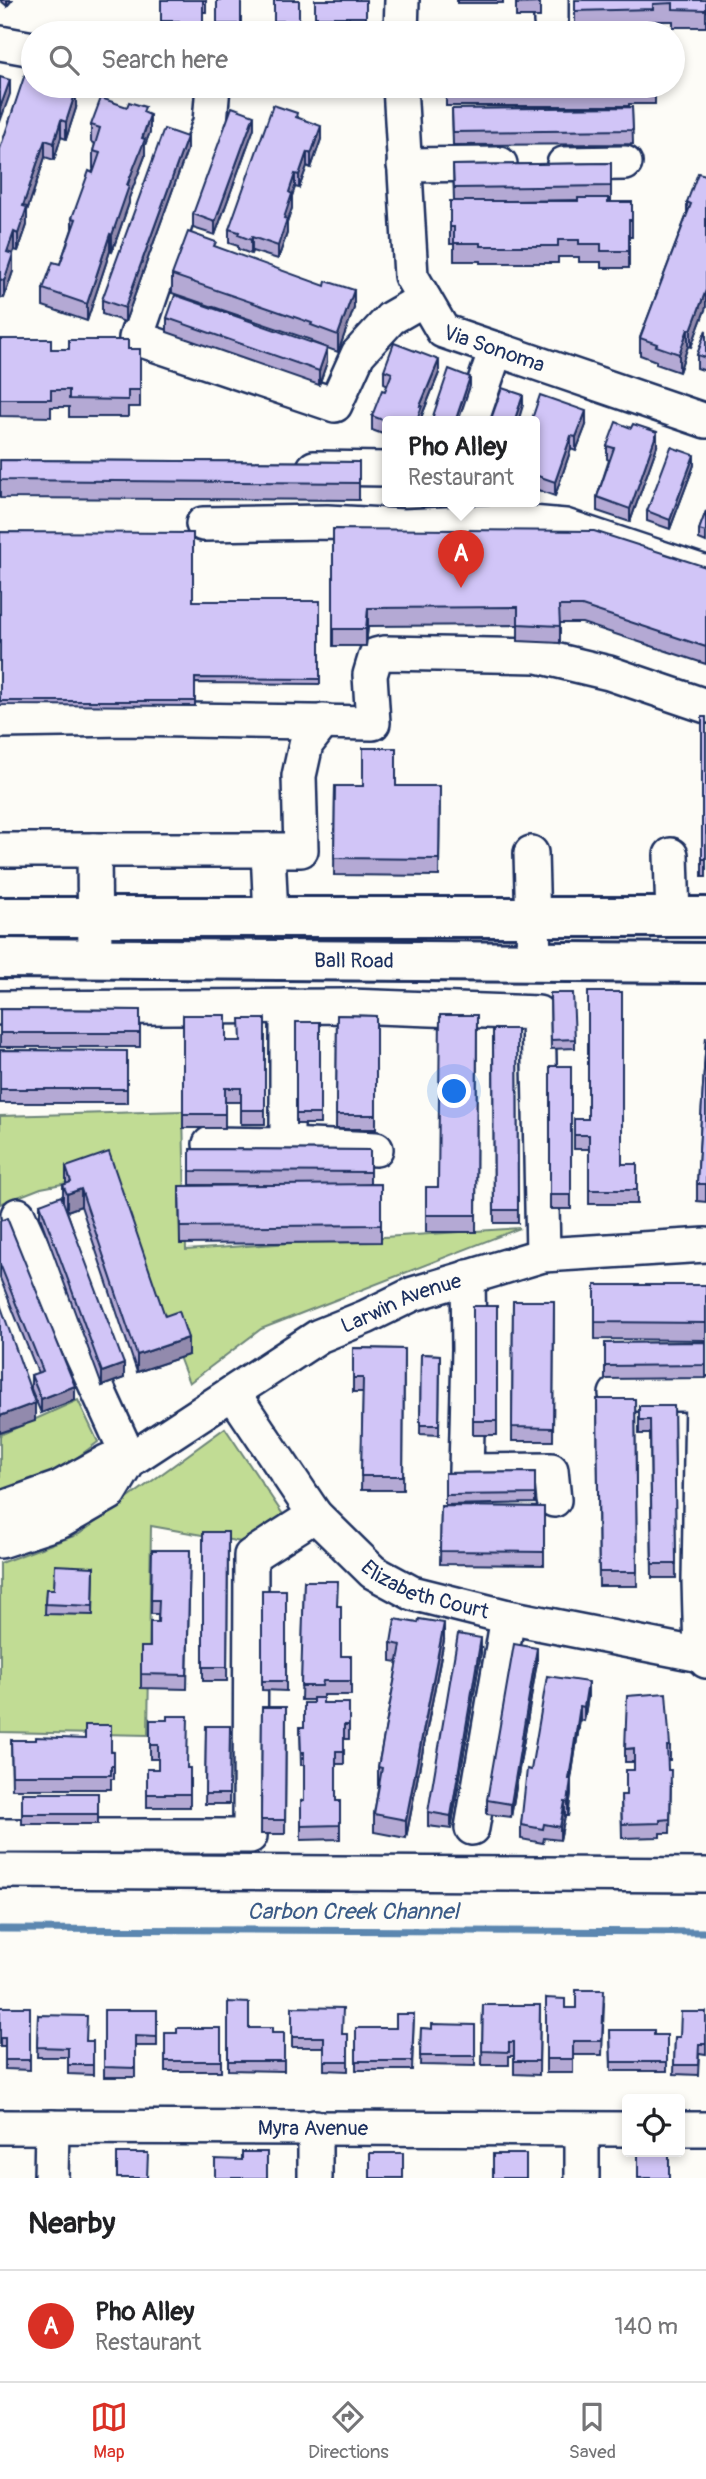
<!DOCTYPE html>
<html lang="en">
<head>
<meta charset="utf-8">
<style>
  body { margin:0; font-family:Pangolin,sans-serif; background:#f2f2f2; color:#202124 }
  .controls { position:absolute; right:21px; bottom:21px; display:grid; overflow:hidden; border-radius:7px; box-shadow:0 4px 10px #0003 }
  .controls button { width:63px; height:63px; display:grid; place-items:center; padding:0; border:0; border-bottom:2px solid #e0e0e0; background:#fff; color:#202124; font:35px sans-serif }
  .you { position:absolute; left:455px; top:1092px; width:24px; height:24px; margin:-18px; border:5px solid #fff; border-radius:50%; background:#1a73e8; box-shadow:0 0 0 10px #1a73e833 }
  .badge { display:grid; place-items:center; width:46px; height:46px; border-radius:50%; background:#d93025; color:#fff; font-size:23px; font-weight:700 }
  .pin { position:absolute; translate:-50% -58px; filter:drop-shadow(0 2px 4px #0008) }
  .pin::after { content:''; position:absolute; top:37px; width:24px; height:21px; background:inherit; clip-path:polygon(0 0,100% 0,50% 100%) }
  .popup { position:absolute; left:382px; top:416px; width:158px; height:91px; box-sizing:border-box; display:grid; place-content:center; border-radius:7px; background:#fff; filter:drop-shadow(0 2px 5px #0005); font-size:23px; white-space:nowrap; color:#757577 }
  .popup b { font-size:26px; color:#202124 }
  .popup::after { content:''; position:absolute; left:50%; top:100%; margin-left:-14px; border:14px solid transparent; border-top-color:#fff }
  .list { margin:0; padding:0; list-style:none }
  h2 { display:flex; justify-content:space-between; align-items:center; height:91px; margin:0; padding:0 28px; font-size:30px }
  h2 small { font-size:23px; font-weight:400; color:#757577 }
  .list li { display:grid; grid-template-columns:46px 1fr auto; gap:21px; align-items:center; box-sizing:border-box; height:112px; padding:0 28px; border-top:2px solid #e0e0e0 }
  .list b { display:block; font-size:26px; white-space:nowrap }
  .list p { margin:0; font-size:23px; white-space:nowrap; color:#757577 }
  .list em { font-size:23px; font-style:normal; color:#757577 }
  .icon { flex:none; width:38px; height:38px; fill:none; stroke:currentColor; stroke-width:2; stroke-linecap:round; stroke-linejoin:round }
  .map { position:relative; flex:none; width:706px; height:2178px; overflow:hidden }
  .search { position:absolute; background:#fff; box-shadow:0 4px 10px #0003; left:21px; right:21px; top:21px; height:77px; display:flex; align-items:center; gap:18px; box-sizing:border-box; padding:0 24px; border-radius:38px; color:#757577; font-size:26px }
  .sheet { height:203px; background:#fff }
  nav { display:flex; justify-content:space-around; align-items:center; box-sizing:border-box; height:98px; border-top:2px solid #e0e0e0; background:#fff; font-size:19px; color:#757577 }
  nav a { display:grid; justify-items:center; gap:4px }
  nav .on { color:#d93025 }
  .map>svg:first-child { display:block }
</style>
</head>
<body>
<div class="map">
<svg width="706" height="2178" viewBox="0 0 706 2178">
  <rect width="100%" height="100%" fill="#fdfcf7"/>
  <filter id="ink" filterUnits="userSpaceOnUse"><feTurbulence type="fractalNoise" baseFrequency=".0143" numOctaves="2"/><feDisplacementMap in="SourceGraphic" scale="14" xChannelSelector="R" yChannelSelector="G"/><feConvolveMatrix kernelMatrix="1 2 1 2 8 2 1 2 1" color-interpolation-filters="sRGB"/></filter>
  <g filter="url(#ink)">
    <g fill="#c1dc94" stroke="#6e8679" stroke-width="2">
      <path d="M183,1111L186,1250L520,1228L261,1329L189,1383L110,1175L41,1188L0,1204V1116Z"/>
      <path d="M78,1400L98,1442L50,1478L0,1495V1435Z"/>
      <path d="M225,1428L286,1519L247,1543L151,1526L148,1735L0,1732V1563L79,1534Z"/>
    </g>
    <g fill="none" stroke-linecap="round" stroke-linejoin="round">
      <path stroke="#5b87b0" stroke-width="7" d="M0,1929L706,1932"/>
      <g stroke="#1b2f5e" stroke-width="38">
        <g id="minor">
          <path d="M551,0V22"/>
          <path d="M401,33L402,0"/>
          <path d="M0,43L33,49"/>
          <path d="M213,86L210,122L136,338L335,405L358,354L391,318L424,299"/>
          <path id="s1" d="M400,86L411,276L443,331L706,421"/>
          <path d="M564,164L625,163"/>
          <path d="M404,165L500,164"/>
          <path d="M471,422L496,349"/>
          <path d="M314,468L388,469"/>
          <path d="M203,524L327,522L404,526L508,521L565,526L706,573"/>
          <path d="M0,721L126,719L373,723L370,675L376,655L384,653L538,656L609,673L706,706"/>
          <path d="M0,850H301L299,776L306,744L324,721"/>
          <path d="M94,850L95,958"/>
          <path d="M268,850L271,917"/>
          <path d="M531,853L534,961"/>
          <path d="M671,855L673,917"/>
          <path d="M0,1008L349,1006L538,1013L543,1255"/>
          <path d="M210,1144L287,1145V1006"/>
          <path d="M287,1145L376,1149"/>
          <path d="M18,1215L130,1460"/>
          <path d="M468,1277L469,1349L466,1471L551,1470L554,1500"/>
          <path id="s2" d="M233,1393L315,1515L373,1572L412,1593L508,1617L701,1655"/>
          <path d="M616,1394H706"/>
          <path d="M702,1394L699,1580L701,1655L706,1661"/>
          <path d="M0,1509L59,1488L108,1461L130,1460"/>
          <path id="s3" d="M0,1541L61,1521L110,1493L130,1460L319,1336L366,1317L413,1294L543,1255L706,1245"/>
          <path d="M472,1828L508,1617"/>
          <path d="M0,1836H250L251,1556L315,1515"/>
          <path d="M0,1871L706,1875"/>
          <path id="s4" d="M0,2127L627,2129"/>
          <path d="M315,2127V2178"/>
          <path d="M680,2129H706"/>
          <path d="M582,2130V2178"/>
          <path d="M51,2178L52,2127"/>
        </g>
      </g>
      <g stroke="#1b2f5e" stroke-width="44">
        <g id="major">
          <path d="M0,917H706"/>
          <path id="s5" d="M0,958L706,963"/>
        </g>
      </g>
      <use href="#minor" stroke="#fdfcf7" stroke-width="33"/>
      <use href="#major" stroke="#fdfcf7" stroke-width="38"/>
    </g>
    <g fill="#b4a9d4" stroke="#1b2f5e" stroke-width="2" fill-rule="evenodd">
      <path d="M0,0H12L7,6Z"/>
      <path d="M161,0H206V12H203V33H161Z"/>
      <rect x="217" y="0" width="24" height="33"/>
      <rect x="274" y="0" width="25" height="33"/>
      <rect x="315" y="0" width="51" height="33"/>
      <rect x="457" y="0" width="46" height="3"/>
      <rect x="516" y="0" width="24" height="17"/>
      <path d="M575,0H706V27H673V21H653V27L575,28Z"/>
      <path d="M446,86H655V104H629V106H446Z"/>
      <path d="M632,107L633,144L453,145L452,109Z"/>
      <path d="M76,108L66,139L61,137L54,160L45,157L27,211V225L18,251L14,250L13,254V271L4,298L0,297V149Z"/>
      <path d="M145,113L150,132L145,145V156L129,198V203L112,252L110,251L87,321L43,306V289L60,264L72,229V218L94,168H93V151L95,144L91,142V125Z"/>
      <path d="M297,117L321,139L311,168L307,166L299,188L295,187L292,196V208L287,223V233L278,259L252,251L251,254L238,249V246L229,243V229Z"/>
      <path d="M254,128L215,235L193,228V214Z"/>
      <path d="M187,150L125,322L102,314V300Z"/>
      <path d="M611,163V200H608V202H632V237H629V268H601V262H579V257H558V263H480V261H454V244H450V201H454L453,165ZM578,200V201H510Z"/>
      <path d="M706,175V307L691,347L688,346L679,372L656,364V361L640,355V338L687,214V202Z"/>
      <path d="M216,247L354,308L338,352L311,342V340L172,293V275Z"/>
      <path d="M167,318L327,362L319,385L167,332Z"/>
      <path d="M706,330V371L697,368V355Z"/>
      <path d="M0,339L51,349H140V407H128V417H69V407H51V417L0,416Z"/>
      <path d="M384,370L439,373L422,415V420L388,422V436L372,430V416L388,385L384,383Z"/>
      <path d="M535,422L586,425L576,451L571,449L555,496L535,489Z"/>
      <path d="M607,446H657L630,522L597,511V497L609,460L607,459Z"/>
      <path d="M0,460L359,462V500L0,498Z"/>
      <path d="M694,465L670,529L647,521V511Z"/>
      <path d="M706,511V542L699,539V530Z"/>
      <path d="M333,529L706,567V664L582,623H560V643L518,641V625L368,626L366,646H333Z"/>
      <path d="M0,532L193,601H320V684L195,683V706L0,705Z"/>
      <rect x="702" y="717" width="4" height="160"/>
      <path d="M335,786H440L439,876L334,875Z"/>
      <path d="M550,993L575,1039V1048L551,1049Z"/>
      <path d="M0,1009L140,1010V1047H0Z"/>
      <path d="M183,1015L226,1041H240L265,1019V1124H241V1102H225V1128H183Z"/>
      <path d="M337,1015L376,1016V1129H336Z"/>
      <path d="M477,1015L476,1232H426V1187H438Z"/>
      <rect x="296" y="1022" width="24" height="102"/>
      <path d="M493,1029H517L518,1223H494Z"/>
      <path d="M706,1037V1202L697,1201V1184Z"/>
      <path d="M0,1050L127,1051V1103H0Z"/>
      <rect x="550" y="1066" width="21" height="143"/>
      <path d="M574,1119L622,1164H637V1204H589V1149H574Z"/>
      <path d="M190,1149L370,1150V1184H381V1242L180,1244L179,1186L271,1185H190Z"/>
      <path d="M66,1167L165,1316L188,1355L137,1372L81,1206L67,1211L124,1378L102,1386L40,1217V1204L63,1201V1185L66,1184Z"/>
      <path d="M0,1221L75,1400L41,1413L31,1389V1375L38,1373L0,1278Z"/>
      <path d="M595,1285H706V1340L595,1339Z"/>
      <path d="M513,1301H554L553,1441H512Z"/>
      <rect x="473" y="1306" width="24" height="129"/>
      <path d="M706,1342V1378L605,1379V1343Z"/>
      <path d="M353,1348L404,1349L403,1490H361L363,1392H353Z"/>
      <path d="M421,1354L440,1355L439,1435L420,1434Z"/>
      <path d="M597,1399H635L637,1586H599Z"/>
      <path d="M639,1406H674L676,1578H652L650,1434H639Z"/>
      <path d="M535,1472V1503L445,1505V1473Z"/>
      <path d="M441,1506L544,1507V1565L440,1564Z"/>
      <path d="M203,1532H228L227,1681H203Z"/>
      <path d="M152,1550H190L187,1689L141,1688V1647H150L158,1622V1614H151Z"/>
      <path d="M94,1567L93,1615L45,1614L46,1589H54Z"/>
      <path d="M304,1581L338,1606L341,1656H351V1695H323V1703H349V1739H344V1764H336V1801H340V1839L301,1840V1801L304,1800V1765H301L300,1727H304L313,1703V1700H301Z"/>
      <path d="M262,1590H286V1691L262,1690Z"/>
      <path d="M444,1640L406,1838L374,1832V1814L379,1785H378V1767L398,1662L391,1661V1643Z"/>
      <path d="M481,1652L451,1829L428,1826V1812Z"/>
      <path d="M537,1662L511,1817L487,1814V1800Z"/>
      <path d="M588,1696L584,1721L580,1720L571,1779V1793L568,1816H565L560,1840L544,1838L543,1843L521,1839V1825L531,1770Z"/>
      <path d="M262,1707H286L285,1834H261Z"/>
      <path d="M150,1720L188,1768H190V1807H147V1769H158V1759H150Z"/>
      <path d="M206,1726H230L229,1804H205Z"/>
      <path d="M11,1740L114,1752V1779H111V1789H12Z"/>
      <path d="M670,1746V1760H667L668,1770L671,1784L670,1833H660V1837L622,1838L621,1795H626L634,1770V1762H625V1749Z"/>
      <rect x="22" y="1793" width="76" height="31"/>
      <path d="M546,1998L565,2008H576L604,2003L602,2055H573V2073H546Z"/>
      <path d="M228,2002L249,2028L272,2033H284V2071L228,2070Z"/>
      <path d="M483,2005H540L539,2075L514,2074V2056H509V2065H482Z"/>
      <path d="M0,2007H30V2070L5,2069V2047H0Z"/>
      <path d="M292,2007L342,2034H348V2071L324,2070V2047H292Z"/>
      <path d="M104,2010H157V2046H135V2077H104Z"/>
      <path d="M706,2012V2054L699,2053L698,2075L674,2074L675,2037H680Z"/>
      <path d="M414,2014L412,2070H356V2028H396Z"/>
      <path d="M38,2015L86,2041H93V2075L68,2074V2057H37Z"/>
      <path d="M475,2025V2066L420,2065L421,2028L432,2029Z"/>
      <path d="M221,2028V2071H165V2033H177Z"/>
      <path d="M610,2030L654,2035H667V2071H611Z"/>
    </g>
    <g fill="#928aad" stroke="#1b2f5e" stroke-width="2">
      <path d="M7,0H12L7,6Z"/>
      <path d="M10,80V94L0,122V108Z"/>
      <path d="M76,91V108L66,139V122Z"/>
      <path d="M150,115V132L145,145V156L129,198V203L112,252V235Z"/>
      <path d="M254,115V128L215,235V222Z"/>
      <path d="M61,120V137L54,160V143Z"/>
      <path d="M321,126V139L311,168V154Z"/>
      <path d="M187,137V150L125,322V308Z"/>
      <path d="M45,140V157L27,211V225L18,251V234L23,206Z"/>
      <path d="M307,152V166L299,188V175Z"/>
      <path d="M295,174V187L292,196V208L287,223V233L278,259V246L289,192Z"/>
      <path d="M14,232V250L7,269V252Z"/>
      <path d="M110,234V251L87,321V304Z"/>
      <path d="M252,237V251L251,254V240Z"/>
      <path d="M13,254V271L4,298V281Z"/>
      <path d="M354,290V308L338,352V335Z"/>
      <path d="M706,290V307L691,347V330Z"/>
      <path d="M688,329V346L679,372V354Z"/>
      <path d="M327,348V362L319,385V371Z"/>
      <path d="M439,360V373L422,415V420L421,422H416L420,406Z"/>
      <path d="M470,377V386L458,422H455Z"/>
      <path d="M523,395V405L518,422H514Z"/>
      <path d="M586,411V425L576,451V437Z"/>
      <path d="M657,432V446L630,522V509Z"/>
      <path d="M571,436V449L555,496V482Z"/>
      <path d="M694,455V465L670,529V520Z"/>
      <path d="M368,608V626L366,646V629Z"/>
      <path d="M81,1189V1206L67,1211V1194Z"/>
      <path d="M188,1338V1355L137,1372V1355Z"/>
      <path d="M124,1364V1378L102,1386V1372Z"/>
      <path d="M75,1386V1400L41,1413V1399Z"/>
      <path d="M35,1403V1421L0,1433V1416Z"/>
      <path d="M444,1623V1640L406,1838V1820Z"/>
      <path d="M481,1638V1652L451,1829V1816Z"/>
      <path d="M537,1648V1662L511,1817V1804Z"/>
      <path d="M588,1682V1696L584,1721V1707Z"/>
      <path d="M580,1706V1720L569,1792V1779Z"/>
      <path d="M571,1779V1793L568,1816V1803Z"/>
      <path d="M565,1802V1816L560,1840V1827Z"/>
    </g>
    <g fill="#d1c5f7" stroke="#1b2f5e" stroke-width="2">
      <path d="M161,0H203V25H179V21H161Z"/>
      <rect x="217" y="0" width="24" height="24"/>
      <rect x="274" y="0" width="25" height="21"/>
      <rect x="315" y="0" width="51" height="17"/>
      <path d="M516,0H540V3L516,4Z"/>
      <path d="M575,0H706V10L673,9V3L653,4V9L575,11Z"/>
      <path d="M25,74L33,77V86H60L76,91L66,122L61,120L54,143L45,140L23,206L27,207L18,234L14,232L7,252L13,254L4,281L0,279V149Z"/>
      <path d="M0,77L10,80L0,108Z"/>
      <path d="M446,86H655H629V89H446Z"/>
      <path d="M101,98L127,107L129,102L145,107L143,112L150,115L142,138L145,139L127,185L129,186L112,235L110,234L87,304L43,289L53,262L60,264L76,219L72,218L89,171L93,173L100,153L93,151L100,128L91,125Z"/>
      <path d="M273,105L297,113L296,117L321,126L311,154L307,152L299,175L295,174L289,192L292,194L284,218L287,219L278,246L252,237L251,240L238,235L239,232L229,229Z"/>
      <path d="M232,107L254,115L215,222L193,214Z"/>
      <path d="M632,107L633,130L453,132L452,109Z"/>
      <path d="M164,129L187,137L125,308L102,300Z"/>
      <path d="M611,163V186L454,188L453,165Z"/>
      <path d="M698,173L706,175V290L691,330L688,329L679,354L656,346L657,344L640,338L691,204L687,202Z"/>
      <path d="M578,198H608V202H632V220H629V251H601V244H579V240H558V246H480V243H454V227H450V201H578Z"/>
      <path d="M188,232L216,242L214,246L325,286L326,281L354,290L338,335L311,325L312,323L172,275Z"/>
      <path d="M175,295L327,348L319,371L167,318Z"/>
      <path d="M706,330V358L697,355Z"/>
      <path d="M0,339H51V349H69V340H128V349H140V390H128V400L69,399V390H51V399H0Z"/>
      <path d="M394,343L439,360L420,406H422L416,422H388L372,416L382,390L385,391L392,373L384,370Z"/>
      <path d="M449,369L470,377L455,422H431Z"/>
      <path d="M502,388L523,395L514,422H490Z"/>
      <path d="M540,395L586,411L576,437L571,436L555,482L535,475V422H531Z"/>
      <path d="M616,422L631,428L633,424L657,432L630,509L597,497L614,448L607,446Z"/>
      <path d="M671,447L694,455L670,520L647,511Z"/>
      <path d="M0,460L359,462V483L0,480Z"/>
      <path d="M706,511V532L699,530Z"/>
      <path d="M333,529L594,531L706,567V647L582,606H559L560,626L518,624V607L368,608L366,629H333Z"/>
      <path d="M0,532L193,533V601H320V679L195,678V701H0Z"/>
      <rect x="702" y="717" width="4" height="142"/>
      <path d="M363,748H396V786H440L439,859L334,858L335,786H363Z"/>
      <path d="M588,992H622V1164H637V1190H589V1135H574V1119H588Z"/>
      <path d="M550,993H573L575,1039L551,1040Z"/>
      <path d="M0,1009L140,1010V1033H0Z"/>
      <path d="M183,1015H226V1041H241L240,1019H265V1110H241V1088H225V1114H183Z"/>
      <path d="M337,1015L376,1016V1115H336Z"/>
      <path d="M440,1015H477L476,1215H426V1187H438Z"/>
      <rect x="296" y="1022" width="24" height="92"/>
      <path d="M493,1029H517L518,1210H494Z"/>
      <path d="M706,1037V1184H697Z"/>
      <path d="M0,1050L127,1051V1089H0Z"/>
      <rect x="550" y="1066" width="21" height="129"/>
      <path d="M190,1149L370,1150V1172L190,1171Z"/>
      <path d="M109,1152L165,1316L179,1311L188,1338L137,1355L81,1189L67,1194L63,1185L71,1182L66,1167Z"/>
      <path d="M381,1184V1225L180,1227L179,1186Z"/>
      <path d="M61,1196L124,1364L102,1372L40,1204Z"/>
      <path d="M7,1218L75,1386L41,1399L31,1375L43,1371L0,1264V1221Z"/>
      <path d="M595,1285H706V1323L595,1322Z"/>
      <path d="M513,1301H554L553,1428L512,1427Z"/>
      <path d="M0,1304L35,1403L0,1416Z"/>
      <rect x="473" y="1306" width="24" height="115"/>
      <path d="M706,1342V1365L605,1366V1343Z"/>
      <path d="M353,1348L404,1349L403,1476H361L363,1378H353Z"/>
      <path d="M421,1354L440,1355L439,1425H420Z"/>
      <path d="M597,1399H635L637,1572H599Z"/>
      <path d="M639,1406H674L676,1564H652L650,1420H639Z"/>
      <path d="M535,1472V1494L445,1495V1473Z"/>
      <path d="M441,1506L544,1507V1552L440,1551Z"/>
      <path d="M203,1532H228L227,1667H203Z"/>
      <path d="M152,1550H190L187,1675L141,1674V1647H150V1622H158L159,1600H151Z"/>
      <path d="M55,1565L94,1567L93,1606L45,1604L46,1589H54Z"/>
      <path d="M304,1581H338L337,1606H341V1656H351V1681H323L322,1686H301Z"/>
      <rect x="262" y="1590" width="24" height="91"/>
      <path d="M395,1619L418,1623L419,1619L444,1623L406,1820L374,1814L382,1768L378,1767L401,1645L391,1643Z"/>
      <path d="M458,1634L481,1638L451,1816L428,1812Z"/>
      <path d="M514,1644L537,1648L511,1804L487,1800Z"/>
      <path d="M547,1676L588,1682L584,1707L580,1706L569,1779H571L568,1803L565,1802L560,1827L544,1824L543,1829L521,1825L527,1769L531,1770Z"/>
      <path d="M666,1693L670,1746H667L668,1770H671L670,1819L660,1820V1823L622,1824L621,1795H626V1770H634V1748L625,1749L627,1696Z"/>
      <path d="M313,1698H323V1703H349V1725H344V1751H336V1801H340V1825L301,1826V1801L304,1800V1752H301L300,1727H304V1703H313Z"/>
      <path d="M262,1707H286L285,1820H261Z"/>
      <path d="M167,1716H188L187,1768H190V1794H147V1769H158V1745H150V1720H167Z"/>
      <path d="M85,1725H111V1752H114V1766H111V1775H12L11,1740H36V1737L85,1739Z"/>
      <path d="M206,1726H230L229,1794H205Z"/>
      <rect x="22" y="1793" width="76" height="21"/>
      <path d="M576,1990H604L602,2041H573V2059H546V1998L565,1999V2008H576Z"/>
      <path d="M228,2002L249,2003V2028H272V2033H284V2061H228Z"/>
      <path d="M483,2005H540L539,2061H514V2042H509V2052L482,2051Z"/>
      <path d="M0,2007H30V2060H5V2038H0Z"/>
      <path d="M292,2007L343,2008L342,2034H348V2061H324V2037H292Z"/>
      <path d="M104,2010H157V2037L135,2036V2068L104,2067Z"/>
      <path d="M681,2012H706V2044H699L698,2065H674L675,2037H680Z"/>
      <path d="M396,2014H414L412,2061H356V2028H396Z"/>
      <path d="M38,2015L87,2016L86,2041H93V2065H68V2048L37,2047Z"/>
      <path d="M432,2024L475,2025V2056H420L421,2028L432,2029Z"/>
      <path d="M177,2028H221V2061H165V2033H177Z"/>
      <path d="M610,2030H654V2035H667V2062H611Z"/>
      <path d="M242,2152H267V2178H215V2159L242,2160Z"/>
      <path d="M117,2153H148L147,2178H117Z"/>
      <rect x="370" y="2153" width="33" height="25"/>
      <rect x="493" y="2154" width="33" height="24"/>
      <rect x="638" y="2154" width="31" height="24"/>
    </g>
  </g>
  <g text-anchor="middle" dominant-baseline="central" stroke-width="5" stroke-linejoin="round" paint-order="stroke">
    <g font-size="21" fill="#1b2f5e" stroke="#fdfcf7">
      <text stroke="none"><textPath href="#s1" startOffset="308">Via Sonoma</textPath></text>
      <text stroke="none"><textPath href="#s5" startOffset="354">Ball Road</textPath></text>
      <text stroke="none"><textPath href="#s3" startOffset="474">Larwin Avenue</textPath></text>
      <text stroke="none"><textPath href="#s2" startOffset="284">Elizabeth Court</textPath></text>
      <text stroke="none"><textPath href="#s4" startOffset="313">Myra Avenue</textPath></text>
    </g>
    <g font-size="23" font-style="italic" fill="#3b5b87" stroke="#fdfcf7">
      <text x="353" y="1911">Carbon Creek Channel</text>
    </g>
  </g>
</svg>
<div class="controls">
<button><svg class="icon" aria-label="locate" viewBox="0 0 24 24"><circle cx="12" cy="12" r="6"/><path d="M12 2v4M12 18v4M2 12h4M18 12h4"/></svg></button>
</div>
<div class="you"></div>
<div class="pin badge" style="left:461px;top:588px">A</div>
<div class="popup"><b>Pho Alley</b>Restaurant</div>
<div class="search"><svg class="icon" aria-label="search" viewBox="0 0 24 24"><circle cx="10" cy="10" r="6"/><path d="M15 15l6 6"/></svg>Search here</div>
</div>
<section class="sheet">
<h2>Nearby<small></small></h2>
<ul class="list">
<li><span class="badge">A</span><div><b>Pho Alley</b><p>Restaurant</p></div><em>140 m</em></li>
</ul>
</section>
<nav>
<a class="on"><svg class="icon" aria-label="map" viewBox="0 0 24 24"><path d="M3 6l6-2 6 2 6-2v14l-6 2-6-2-6 2zM9 4v14M15 6v14"/></svg>Map</a>
<a><svg class="icon" aria-label="directions" viewBox="0 0 24 24"><path d="M12 3l9 9-9 9-9-9zM9 14v-3h6M13 9l2 2-2 2"/></svg>Directions</a>
<a><svg class="icon" aria-label="saved" viewBox="0 0 24 24"><path d="M7 4h10v16l-5-4-5 4z"/></svg>Saved</a>
</nav>
</body>
</html>
